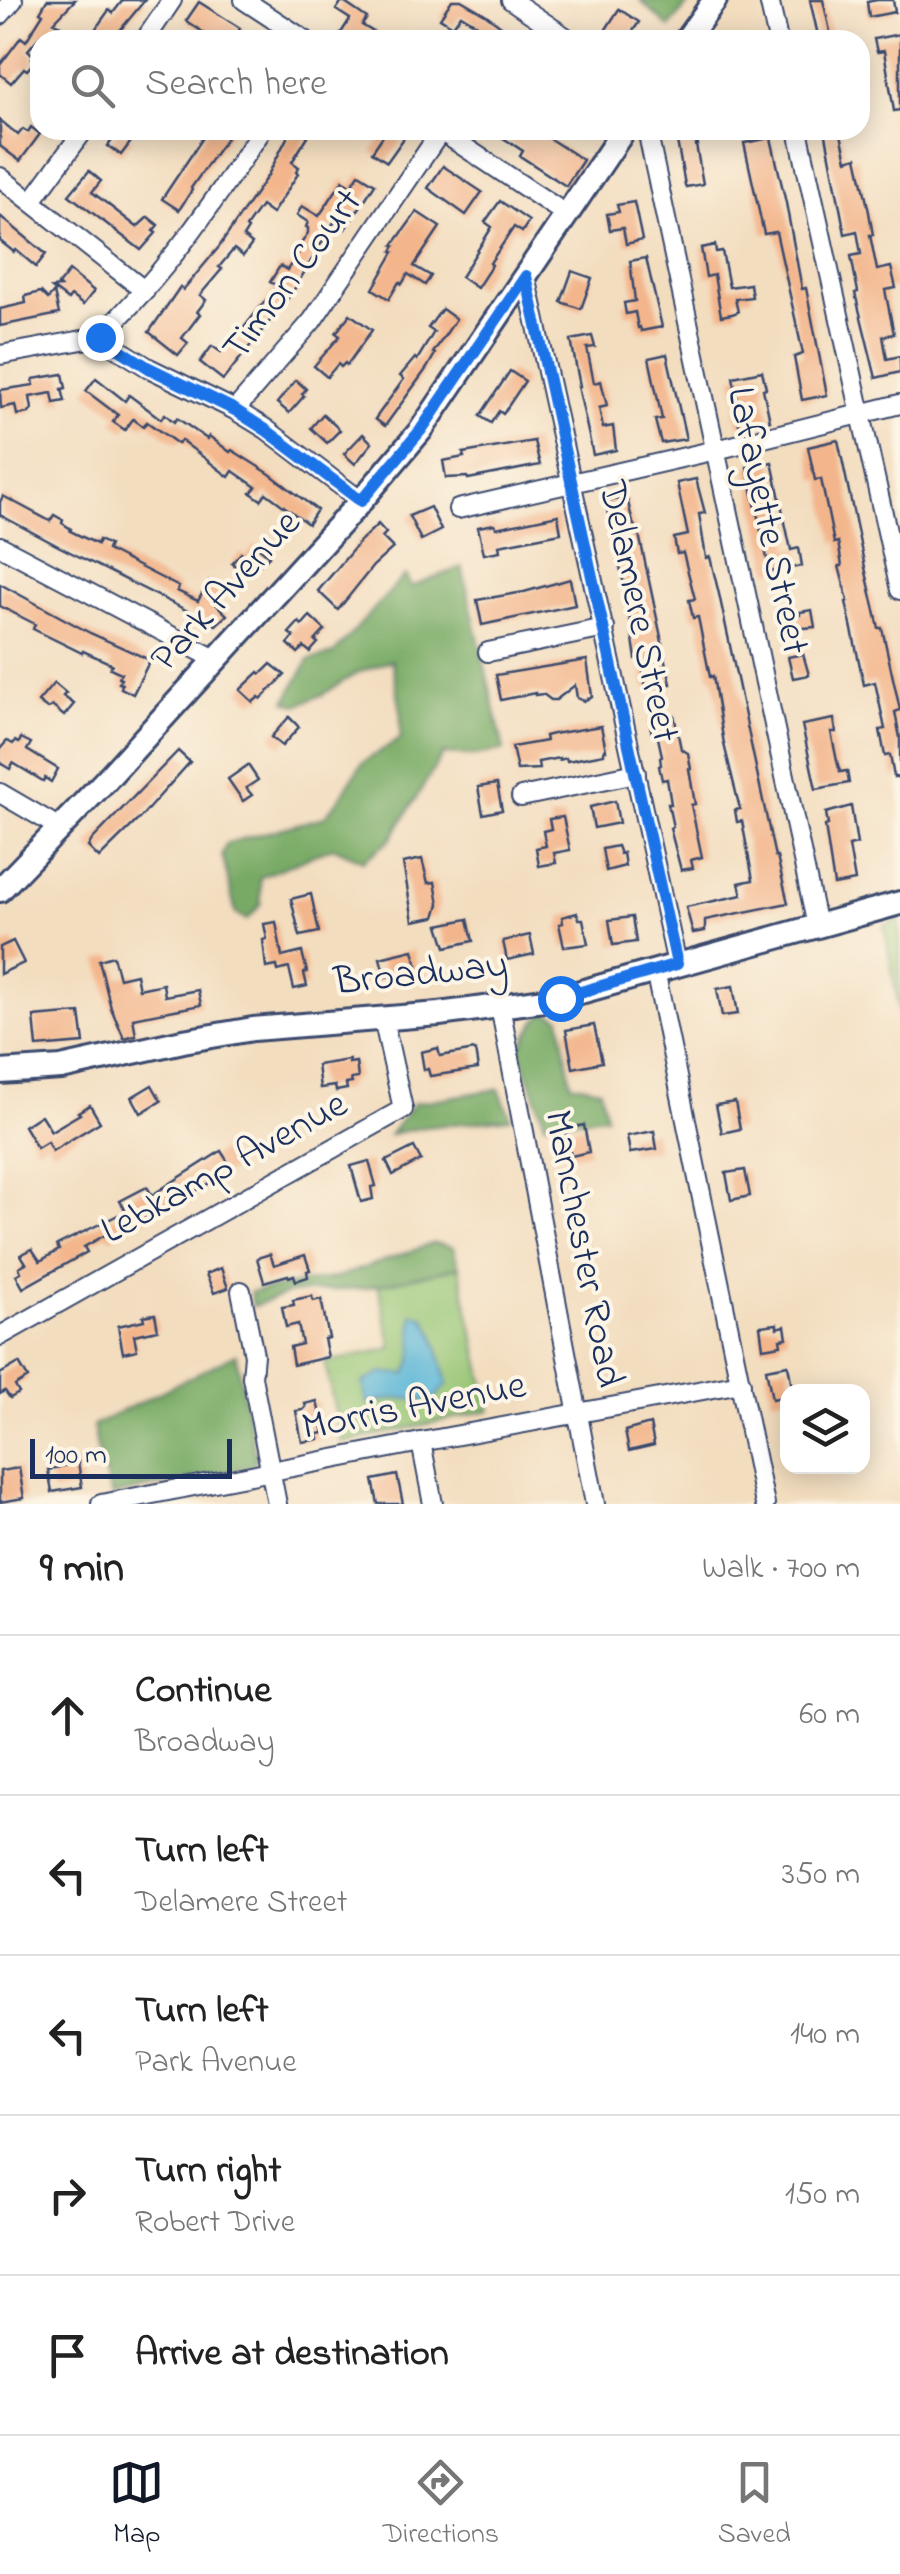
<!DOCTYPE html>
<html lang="en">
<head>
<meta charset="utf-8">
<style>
  body { margin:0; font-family:"Indie Flower",sans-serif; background:#f2f2f2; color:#222 }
  .controls { position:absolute; right:30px; bottom:30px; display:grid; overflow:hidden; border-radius:20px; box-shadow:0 5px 25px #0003 }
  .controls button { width:90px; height:90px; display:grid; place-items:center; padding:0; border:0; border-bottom:2px solid #e0e0e0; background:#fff; color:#222; font:50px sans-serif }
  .scale { position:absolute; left:30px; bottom:25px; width:202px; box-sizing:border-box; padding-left:10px; border:5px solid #1b2f5e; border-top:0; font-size:28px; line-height:35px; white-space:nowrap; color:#1b2f5e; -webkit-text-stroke:8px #fcf5e5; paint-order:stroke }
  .stop { position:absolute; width:30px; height:30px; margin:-22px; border:8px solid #1a73e8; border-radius:50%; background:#fff }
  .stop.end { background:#1a73e8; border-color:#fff; box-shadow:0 2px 10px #0008 }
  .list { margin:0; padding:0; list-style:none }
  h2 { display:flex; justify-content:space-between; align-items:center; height:130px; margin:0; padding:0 40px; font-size:42px }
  h2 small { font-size:32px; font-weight:400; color:#767676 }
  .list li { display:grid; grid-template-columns:65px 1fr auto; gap:30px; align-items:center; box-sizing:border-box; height:160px; padding:0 40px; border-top:2px solid #e0e0e0 }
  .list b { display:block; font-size:38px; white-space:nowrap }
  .list p { margin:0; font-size:32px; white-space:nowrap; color:#767676 }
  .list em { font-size:32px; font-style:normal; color:#767676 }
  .icon { flex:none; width:55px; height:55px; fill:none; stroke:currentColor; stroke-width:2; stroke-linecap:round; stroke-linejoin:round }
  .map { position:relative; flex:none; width:900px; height:1504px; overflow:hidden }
  .search { position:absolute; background:#fff; box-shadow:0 5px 25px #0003; left:30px; right:30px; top:30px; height:110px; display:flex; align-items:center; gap:25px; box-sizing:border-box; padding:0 35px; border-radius:30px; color:#767676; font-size:38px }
  .sheet { height:930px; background:#fff }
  nav { display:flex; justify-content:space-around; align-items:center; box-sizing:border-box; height:140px; border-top:2px solid #e0e0e0; background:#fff; font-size:28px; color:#767676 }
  nav a { display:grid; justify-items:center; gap:5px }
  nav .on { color:#111827 }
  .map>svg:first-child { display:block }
</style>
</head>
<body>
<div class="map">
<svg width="900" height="1504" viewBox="0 0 900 1504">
  <rect width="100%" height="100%" fill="#fcf5e5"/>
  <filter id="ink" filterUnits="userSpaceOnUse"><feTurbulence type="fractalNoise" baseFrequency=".01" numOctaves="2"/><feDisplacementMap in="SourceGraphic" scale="20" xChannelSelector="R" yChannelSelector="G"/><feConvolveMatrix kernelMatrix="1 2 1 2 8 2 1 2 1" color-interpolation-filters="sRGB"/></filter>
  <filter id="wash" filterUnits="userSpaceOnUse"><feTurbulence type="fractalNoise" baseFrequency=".0048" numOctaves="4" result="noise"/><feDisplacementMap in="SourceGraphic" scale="40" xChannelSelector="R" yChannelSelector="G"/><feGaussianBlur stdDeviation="2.25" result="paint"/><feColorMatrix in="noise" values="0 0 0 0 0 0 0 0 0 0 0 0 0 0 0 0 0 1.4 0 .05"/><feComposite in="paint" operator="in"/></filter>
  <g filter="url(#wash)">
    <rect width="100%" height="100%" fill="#f3ddbf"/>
    <g fill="#96c573" stroke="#587a68" stroke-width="2.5">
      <path d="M900,920V1016L884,925Z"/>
      <path d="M459,1267L490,1410L342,1443L325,1363L392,1348L378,1284Z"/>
    </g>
    <g fill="#78aa65" stroke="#4a6c62" stroke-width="2.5">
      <path d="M640,0H691L669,28Z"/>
      <path d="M462,567L504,750L476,756L443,754L391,839L363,861L333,847L260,877L261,904L247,920L236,914L222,854L227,843L324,817L340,798L362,763L400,739L401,711L392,660L357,673L322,695L297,705L286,701L309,660L333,654L405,575L411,587Z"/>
      <path d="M547,1012L560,1017L571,1083L600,1089L606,1116L545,1123L519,1050L537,1019Z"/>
      <path d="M499,1089L511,1118L425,1127L390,1134L414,1103Z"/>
      <path d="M434,1243L453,1247L459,1267L366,1288L290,1293L253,1306L250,1292L338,1277Z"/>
      <path d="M236,1354L256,1460L252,1466L112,1496L98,1454L93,1426Z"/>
    </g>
    <path fill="#59b5d7" stroke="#3a729a" stroke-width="2.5" d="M413,1314L424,1317L434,1334L448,1384L432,1401L400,1398L367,1403L363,1383L381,1373L406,1374C419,1354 410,1339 413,1314Z"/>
    <g id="blocks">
      <g fill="#f3b58b">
        <path d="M47,0H75L54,22L64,28L54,40H48L41,35L28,50L34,56L32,58L35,61L27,70L24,68L11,83L0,74V65L21,37L26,41L43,14L40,12Z"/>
        <path d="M123,0H145L112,40H107L94,31L109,10L113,13Z"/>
        <path d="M452,0H461L485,14L520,40H469L479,26L461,15L453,26L440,18Z"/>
        <path d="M810,0H823L832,40H819Z"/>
        <path d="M877,0H893L895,12L869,17L867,2Z"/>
        <path d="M342,1L367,18L362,25L387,40H351L341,33L350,19L336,10Z"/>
        <path d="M199,2L240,28L239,30L254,40H215L186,21Z"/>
        <path d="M619,9L639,22L627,40H599Z"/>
        <path d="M900,34V110L894,111L884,51L877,52L874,39Z"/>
        <path d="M0,120L18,135L23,129L28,132L31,127L40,134L20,161L0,146Z"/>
        <path d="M119,130L133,139L121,155L108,146Z"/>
        <path d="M208,130H232L191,188L192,190L179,210L162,199Z"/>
        <path d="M291,130H299L308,136L292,162L299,167L296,172L298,174L272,214L261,206L246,227L248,229L243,237L252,244L243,256L234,249L219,267L222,269L200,295L206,300L197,312L200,314L182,338L188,343L178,355L149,332L180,287L183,290L219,247L268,175Z"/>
        <path d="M387,130H392L404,138L387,162L372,152Z"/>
        <path d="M491,130H536L583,160L566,186L520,156L523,151Z"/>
        <path d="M675,130H696L698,145H696L703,184L686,187L685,185Z"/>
        <path d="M825,130H840L847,160L857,157L869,212L873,235H870L877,270L891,267L896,288L885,290L894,334L883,336L887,359L900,356V372L876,378L855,293L858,292L851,256L861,254L857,231L845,234Z"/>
        <path d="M771,138L786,203L802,289L806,288L827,395L802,400L794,357L803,354L776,232L764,234L744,143Z"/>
        <path d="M443,166L482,192L466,215L428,188Z"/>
        <path d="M89,171L101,181L92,192L137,227L148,217L158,225L153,231L156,233L141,250L69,195Z"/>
        <path d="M359,174L375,184L362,204L345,229L334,222L292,293L223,380L200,362L212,346L221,352L240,328L242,330L277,286L270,282L280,266L287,270L302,248L299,247L308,233V228L306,227L308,222L297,215L302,206L319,216L343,180L351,186Z"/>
        <path d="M500,201L529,221L522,232L514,227L490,263L492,265L477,288L461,277L492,227L485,222Z"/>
        <path d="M634,202L642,240L626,244L623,228L610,230L607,214L619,212L617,205Z"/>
        <path d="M417,212L440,227L414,266L431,276L425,285L408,274L402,284L399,282L389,299L373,289L394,252L392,251L395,246L393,245Z"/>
        <path d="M0,216L46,254L36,267L16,250L14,252L0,241Z"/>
        <path d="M715,245L716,252L722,251L729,287L750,284L752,297L735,299L738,312L732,314L721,316L714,275L706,277L701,248Z"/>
        <path d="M646,258L662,327L641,331L640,327L638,328L635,312L626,314L624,303L635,301L630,261Z"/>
        <path d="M69,271L94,291L83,305L71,296L68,300L52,288L60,287L58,285Z"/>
        <path d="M572,271L592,278L581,309L561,302Z"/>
        <path d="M41,292L48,299L54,292L59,314L0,326V309L26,303L25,296Z"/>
        <path d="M442,309L456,319L433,353L435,354L427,368L385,426L375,419L404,379L400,376L415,358L417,360L434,332L428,328Z"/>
        <path d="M350,314L372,330L347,365L345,363L341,367L338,364L327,377L314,366L340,336L336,333Z"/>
        <path d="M592,336L595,347L587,348L594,383L601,381L607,406L599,408L603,428L613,426L616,450L593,455L578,386H580L571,340Z"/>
        <path d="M667,354L686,439L661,443L655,420L662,419L649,358Z"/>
        <path d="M510,371L525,381L503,414L499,411L491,423L480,416Z"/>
        <path d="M762,371L766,388L763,389L770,421L740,427L735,408L739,407L733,377Z"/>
        <path d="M63,374L66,388L62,389L65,401L54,403L52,393L30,397L32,409L29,413L17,415L15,405L1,408L0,390L34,385L33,379Z"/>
        <path d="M96,378L125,401L129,395L161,419L165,414L174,422L177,418L207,439L209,436L230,452L232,450L270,474L317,510L308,524L266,493L261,500L251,493L256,487L233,471L229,477L181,440L178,444L147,422L143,426L133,419L125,430L113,422L118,415L86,391Z"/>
        <path d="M296,380L306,389L302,394L304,396L289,413L277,403Z"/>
        <path d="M323,414L340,430L327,443L311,428Z"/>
        <path d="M363,434L372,443L355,464L344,454Z"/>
        <path d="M838,440L866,572L879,628H882L900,710L895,712L900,738V777H894L890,755L885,756L880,730L885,729L875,682L864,685L846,602L848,601L839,566H842L838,542L834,543L821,479L815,480L808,447Z"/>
        <path d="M534,441L540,465L468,479L467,477L446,478L443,461L464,457L463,453Z"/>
        <path d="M772,462L791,550L799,548L802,566L770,572L747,467Z"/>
        <path d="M696,479L705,513L699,514L706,558L710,557L719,594L775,857H777L788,903L705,920V931L693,933L686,907L742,895L739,883L753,880L742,821L737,822L735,810L740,809L724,744L713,676L710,677L698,617L693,618L689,600L695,599L683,553L677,554L674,538L688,535L677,483Z"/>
        <path d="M3,496L50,521L54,515L63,520L62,523L71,529L70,531L97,544L99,540L109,545L107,550L179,587L177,591L198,601L209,581L223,588L216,604L227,615L216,625L58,546L0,515V502Z"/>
        <path d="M627,498L633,523L639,534L671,684L646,689L641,658L636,659L626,593L605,501Z"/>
        <path d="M430,507L441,530L421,540L409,516Z"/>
        <path d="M558,515L561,533L499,545L500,551L484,554L478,527L495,524L496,528Z"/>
        <path d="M378,524L386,533L382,537L393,548L373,566L338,610L318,591L361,540Z"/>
        <path d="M256,545L269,556L248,576L232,563L241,553L245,557Z"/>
        <path d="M570,579L575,605L482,625L477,600L524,592Z"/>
        <path d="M0,584L90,633L150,660L133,694L121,688L122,684L119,683L121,679L119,678L121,673L110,668L112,664L83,651L82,653L33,629L35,624L0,606Z"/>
        <path d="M812,610L815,627L792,629L790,617L800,615V612Z"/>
        <path d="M310,616L325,630L315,641L318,643L310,652L304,647L298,653L288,644L294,637L289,633L299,622L302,625Z"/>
        <path d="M803,654L809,675L793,678L788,657Z"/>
        <path d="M587,660L592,696L584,701L577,698L575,685L556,700H551L543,694L535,695V693L501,700L496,675Z"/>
        <path d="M271,664L285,675L261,699L259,697L253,702L240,690L259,672L261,674Z"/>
        <path d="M54,683L66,693L63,696L74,704L64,716L52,706L47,709L38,702Z"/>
        <path d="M674,715L681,749L688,753L691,769H689L695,804L691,805L702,857L691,860L693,868L681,870L670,828L673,827L668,804H671L667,779L662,780L659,766L661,765L660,757L662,756L657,733L652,734L649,720Z"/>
        <path d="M289,717L299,727L282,746L271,737Z"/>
        <path d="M834,719L836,732H831L837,761L840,772L847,771L849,783L816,789L802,725Z"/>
        <path d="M601,726L606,750H604V754L567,761L566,758L559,760V758L538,762L539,769L517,770L512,747L546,741L545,736L553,734Z"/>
        <path d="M21,738L31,743L27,750L58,769L51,782L45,778L43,781L13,763L10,769L0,763V749L7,741L13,744L15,741L19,743Z"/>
        <path d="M178,751L190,762L140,818L99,858L88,847L92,840Z"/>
        <path d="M248,765L258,780L246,788L252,795L243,801L228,779Z"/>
        <path d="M497,784L502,810L483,814L478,787Z"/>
        <path d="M615,801L619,823L594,828L590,807Z"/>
        <path d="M851,806L857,844L849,846L855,881L834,885L825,826L828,825L826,813Z"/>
        <path d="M563,817L570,850L554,853L556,863L539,866L536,848L546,846L543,831L551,829L549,819Z"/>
        <path d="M617,846L620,854L623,853L625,866L606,871L602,849Z"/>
        <path d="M422,859L428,883L435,882L439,904L435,917L413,921L403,863Z"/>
        <path d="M311,894L319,932L300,936L291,899Z"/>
        <path d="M577,913L579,919H583L588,944L564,947L559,924L563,923L562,917Z"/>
        <path d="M632,917L636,942L613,945L609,920Z"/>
        <path d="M468,919L473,941L446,947L439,925Z"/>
        <path d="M276,922L282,957L302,952L307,972L304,973L307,986L294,989L289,968L278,971L277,966L266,968L263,940L267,939L264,924Z"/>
        <path d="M530,935L534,954L507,960L503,941Z"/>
        <path d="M13,941L24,963L0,974V947Z"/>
        <path d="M413,950L418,969L385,977L380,958Z"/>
        <path d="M113,956L119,978L136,974L139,989L163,984L165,996L198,990L201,1005L133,1018L136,1035L124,1038L111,1008L99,960Z"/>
        <path d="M733,986L738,1014L722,1016L717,989Z"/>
        <path d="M80,1013L84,1043L37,1047L34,1017Z"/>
        <path d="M594,1025L602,1062L573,1068L566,1030Z"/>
        <path d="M438,1048L440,1056L475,1050L478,1069L430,1076L428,1069L424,1070L421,1052Z"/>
        <path d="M349,1060V1063L356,1062L358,1078L351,1079L352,1083L346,1084L347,1089L336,1091L335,1086L320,1088L317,1065Z"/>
        <path d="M152,1085L161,1101L141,1113L132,1097Z"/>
        <path d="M735,1102L740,1129L722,1133L716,1105Z"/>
        <path d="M90,1105L100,1122L52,1151L47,1142L37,1148L24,1126L41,1115L51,1131L80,1114L78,1112Z"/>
        <path d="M584,1125L589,1152L571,1156L565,1129Z"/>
        <path d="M654,1131L657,1149L630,1153L627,1136Z"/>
        <path d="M414,1147L421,1160L393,1175L386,1161Z"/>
        <path d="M221,1151L233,1170L111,1238L107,1234L84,1247L87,1252L23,1288L16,1275L21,1272L19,1267L26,1263L21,1255L32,1249L40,1261L59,1250L57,1245L126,1211L120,1201L147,1187L152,1195Z"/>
        <path d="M369,1161L376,1186L371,1187L373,1199L361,1202L351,1166Z"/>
        <path d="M745,1170L750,1196L731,1200L726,1173Z"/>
        <path d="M270,1254L274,1265L305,1255L310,1270L307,1271L308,1277L296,1281L294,1275L289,1277L288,1275L264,1282L257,1258Z"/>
        <path d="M221,1268L228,1288L214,1293L206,1274Z"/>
        <path d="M312,1296L313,1301L321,1299L329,1338L324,1339L328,1357L293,1365L290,1347L302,1344L298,1324L286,1327L282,1307L294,1305L293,1300Z"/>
        <path d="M155,1314L158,1330L134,1335L137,1350L123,1353L118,1326L144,1320L143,1316Z"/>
        <path d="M777,1324V1328L785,1326L787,1338L780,1339L781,1345L763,1348L760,1326Z"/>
        <path d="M19,1363L28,1378L15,1386L19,1393L10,1398L5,1391L0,1394V1374Z"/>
        <path d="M788,1365L793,1392H788V1396L772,1399L766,1369Z"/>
        <path d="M317,1401L324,1433L318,1434L319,1439L302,1442L296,1411L303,1410L306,1407L305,1404Z"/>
        <path d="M650,1424L654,1445L629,1451L625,1431Z"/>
        <path d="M78,1462L82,1487L52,1492L48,1470Z"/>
        <path d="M19,1468L24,1498L0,1502V1471Z"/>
        <path d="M397,1475L403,1504H378L373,1480Z"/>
      </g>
    </g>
  </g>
  <g filter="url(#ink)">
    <use href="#blocks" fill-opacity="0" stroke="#3b496d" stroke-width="2.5"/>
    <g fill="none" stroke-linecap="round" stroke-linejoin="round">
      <g stroke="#3b496d" stroke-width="22">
        <g id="minor">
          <path d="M244,0L305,40"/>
          <path d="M511,0L570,40"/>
          <path d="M769,0L778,40"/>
          <path d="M0,15L13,0"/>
          <path d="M145,40L172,0"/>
          <path d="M439,130L567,215"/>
          <path d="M647,130L817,926"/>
          <path d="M798,130L900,590"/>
          <path d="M0,177L145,291"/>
          <path d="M32,201L84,130"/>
          <path d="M526,276L677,964"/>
          <path d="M99,337C164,276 213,203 262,130"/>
          <path d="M0,355L99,337L149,368L235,410L266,429L361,501"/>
          <path d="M235,410L312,321L441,131"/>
          <path d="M458,509L716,450L900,404"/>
          <path d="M0,546L215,659"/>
          <path d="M488,652L605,628"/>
          <path d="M0,793L60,828"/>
          <path d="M521,797L636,773"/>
          <path d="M655,970L765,1504"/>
          <path d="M500,1006L595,1504"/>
          <path d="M241,1291L254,1355L252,1377L277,1504"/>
          <path d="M0,1336L403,1109L383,1018"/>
          <path d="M421,1442L433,1504"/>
          <path d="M101,1504L421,1442L741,1383"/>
        </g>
      </g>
      <g stroke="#3b496d" stroke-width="28">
        <g id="major">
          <path d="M686,40L715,0"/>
          <path d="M0,890L105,781L361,501L421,430L624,130"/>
          <path d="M0,1072L61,1068L183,1041L253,1029L439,1014L559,998L900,903"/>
        </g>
      </g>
      <use href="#minor" stroke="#fff" stroke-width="18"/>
      <use href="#major" stroke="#fff" stroke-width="22"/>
    </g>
  </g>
  <g fill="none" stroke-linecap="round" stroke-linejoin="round" filter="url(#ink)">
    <path stroke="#1a73e8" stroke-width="12" d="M100,337L149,368L235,410L266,430L361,501L421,430L526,276L677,964L560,998"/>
  </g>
  <g text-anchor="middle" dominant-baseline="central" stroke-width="8" stroke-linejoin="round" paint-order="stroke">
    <g font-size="40" fill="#1b2f5e" stroke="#fcf5e5">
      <text transform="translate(294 276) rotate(-53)">Timon Court</text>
      <text transform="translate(766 521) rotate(78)">Lafayette Street</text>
      <text transform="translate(227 592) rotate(-48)">Park Avenue</text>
      <text transform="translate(637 612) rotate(78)">Delamere Street</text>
      <text transform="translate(421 975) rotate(-6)">Broadway</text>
      <text transform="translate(225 1169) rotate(-29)">Lebkamp Avenue</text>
      <text transform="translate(582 1249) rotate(79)">Manchester Road</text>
      <text transform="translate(414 1408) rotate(-11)">Morris Avenue</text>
    </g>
  </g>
</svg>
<div class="controls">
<button><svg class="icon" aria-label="layers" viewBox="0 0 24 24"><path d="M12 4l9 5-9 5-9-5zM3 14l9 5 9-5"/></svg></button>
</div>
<div class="scale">100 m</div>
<div class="stop" style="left:560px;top:998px"></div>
<div class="stop end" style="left:100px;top:337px"></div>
<div class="search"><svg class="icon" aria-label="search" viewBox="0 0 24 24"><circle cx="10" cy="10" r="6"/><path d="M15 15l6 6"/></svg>Search here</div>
</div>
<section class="sheet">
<h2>9 min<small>Walk · 700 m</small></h2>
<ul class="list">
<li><svg class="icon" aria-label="ahead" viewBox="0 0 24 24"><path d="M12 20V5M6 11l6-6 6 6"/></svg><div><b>Continue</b><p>Broadway</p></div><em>60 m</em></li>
<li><svg class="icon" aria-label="left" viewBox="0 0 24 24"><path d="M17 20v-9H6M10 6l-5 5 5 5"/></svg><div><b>Turn left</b><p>Delamere Street</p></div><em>350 m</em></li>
<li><svg class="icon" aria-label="left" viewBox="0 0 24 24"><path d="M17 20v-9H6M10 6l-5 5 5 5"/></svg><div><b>Turn left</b><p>Park Avenue</p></div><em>140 m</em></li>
<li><svg class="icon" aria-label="right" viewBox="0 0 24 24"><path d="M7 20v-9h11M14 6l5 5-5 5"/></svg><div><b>Turn right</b><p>Robert Drive</p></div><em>150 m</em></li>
<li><svg class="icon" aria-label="arrive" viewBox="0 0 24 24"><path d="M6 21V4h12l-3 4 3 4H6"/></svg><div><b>Arrive at destination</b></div></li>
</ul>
</section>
<nav>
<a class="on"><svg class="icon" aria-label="map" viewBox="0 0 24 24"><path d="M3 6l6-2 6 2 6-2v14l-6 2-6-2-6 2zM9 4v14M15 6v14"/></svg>Map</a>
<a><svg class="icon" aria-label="directions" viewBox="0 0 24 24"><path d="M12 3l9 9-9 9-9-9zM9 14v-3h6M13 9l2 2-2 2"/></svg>Directions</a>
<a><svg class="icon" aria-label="saved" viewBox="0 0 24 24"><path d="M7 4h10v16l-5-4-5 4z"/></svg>Saved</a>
</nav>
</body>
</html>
